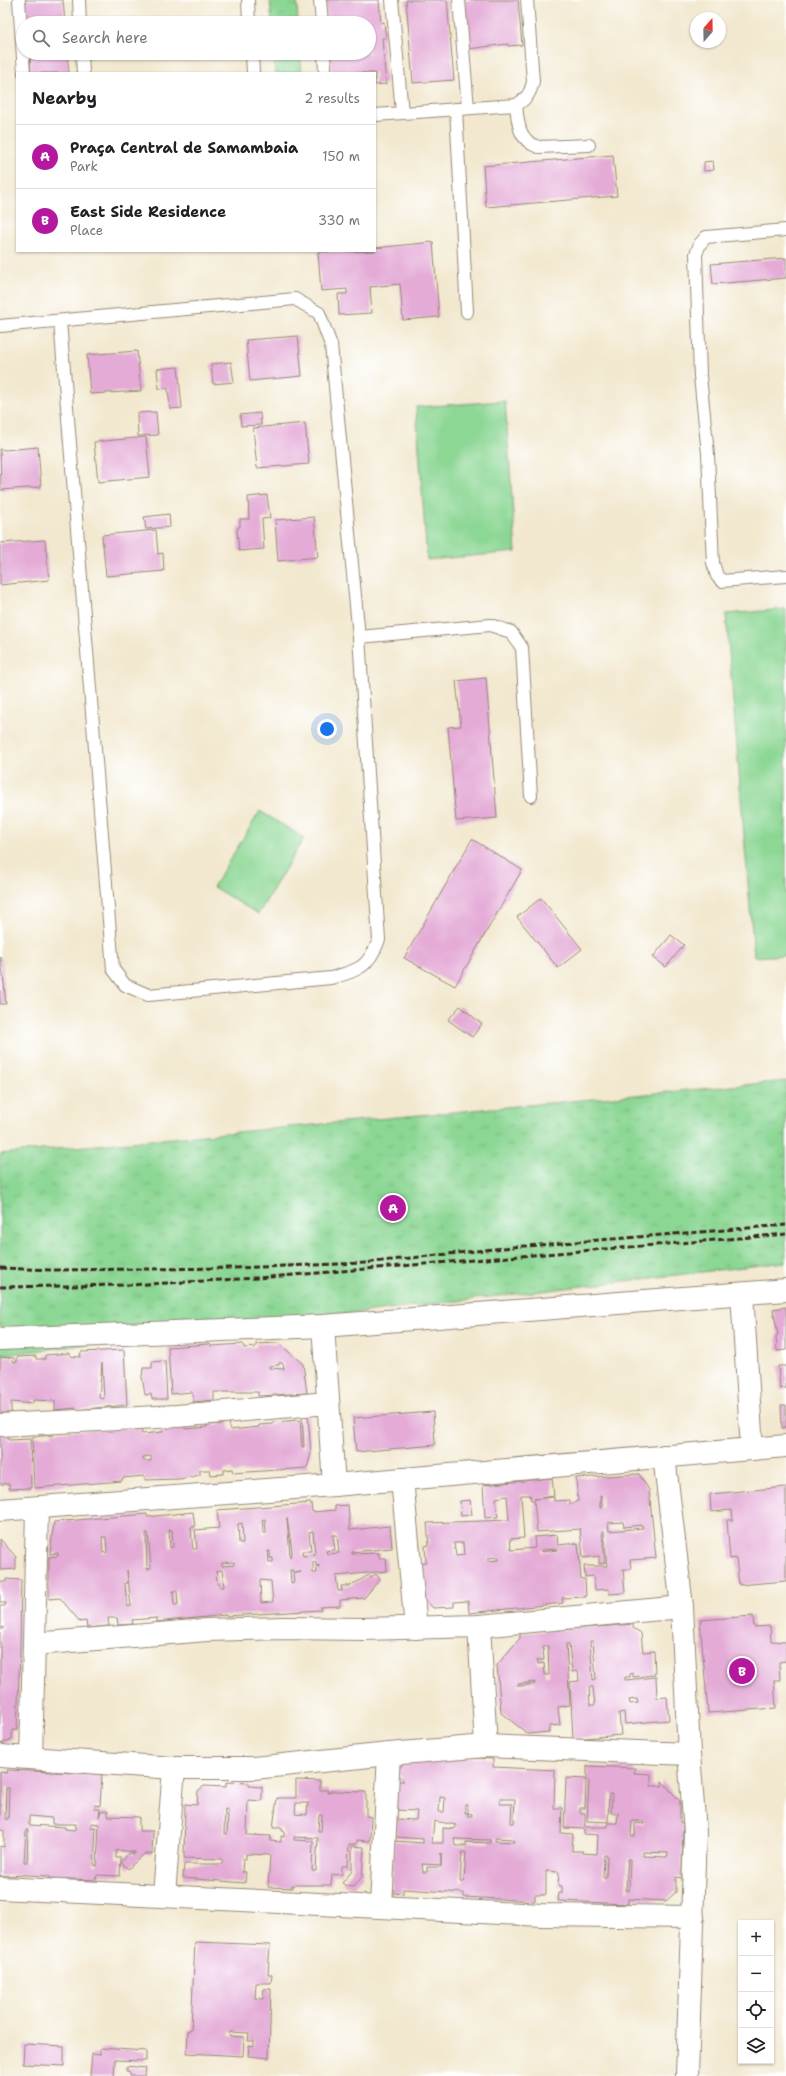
<!DOCTYPE html>
<html lang="en">
<head>
<meta charset="utf-8">
<style>
  body { margin:0; font-family:"Shantell Sans",sans-serif; background:#f6f6f6; color:#202124 }
  .controls { position:absolute; right:12px; bottom:12px; display:grid; overflow:hidden; border-radius:0px; box-shadow:0 1px 3px #0004 }
  .controls button { width:36px; height:36px; display:grid; place-items:center; padding:0; border:0; border-bottom:1px solid #e0e0e0; background:#fff; color:#202124; font:20px sans-serif }
  .compass { position:absolute; left:690px; top:12px; width:36px; height:36px; border-radius:50%; background:#fff; box-shadow:0 1px 3px #0004; rotate:20deg }
  .you { position:absolute; left:327px; top:729px; width:14px; height:14px; margin:-10px; border:3px solid #fff; border-radius:50%; background:#1a73e8; box-shadow:0 0 0 6px #1a73e833 }
  .badge { display:grid; place-items:center; width:26px; height:26px; border-radius:50%; background:#b5179e; color:#fff; font-size:13px; font-weight:700 }
  .pin { position:absolute; translate:-50% -50%; border:2px solid #fff; box-shadow:0 1px 4px #0006 }
  .list { margin:0; padding:0; list-style:none }
  h2 { display:flex; justify-content:space-between; align-items:center; height:52px; margin:0; padding:0 16px; font-size:17px }
  h2 small { font-size:13px; font-weight:400; color:#757577 }
  .list li { display:grid; grid-template-columns:26px 1fr auto; gap:12px; align-items:center; box-sizing:border-box; height:64px; padding:0 16px; border-top:1px solid #e0e0e0 }
  .list b { display:block; font-size:15px; white-space:nowrap }
  .list p { margin:0; font-size:13px; white-space:nowrap; color:#757577 }
  .list em { font-size:13px; font-style:normal; color:#757577 }
  .icon { flex:none; width:22px; height:22px; fill:none; stroke:currentColor; stroke-width:2; stroke-linecap:round; stroke-linejoin:round }
  .map { position:relative; flex:none; width:786px; height:2076px; overflow:hidden }
  .search { position:absolute; background:#fff; box-shadow:0 1px 3px #0004; left:16px; top:16px; width:360px; height:44px; display:flex; align-items:center; gap:10px; box-sizing:border-box; padding:0 14px; border-radius:22px; color:#757577; font-size:15px }
  .panel { position:absolute; background:#fff; box-shadow:0 1px 3px #0004; left:16px; top:72px; width:360px; height:180px; border-radius:0px }
  .map>svg:first-child { display:block }
</style>
</head>
<body>
<div class="map">
<svg width="786" height="2076" viewBox="0 0 786 2076">
  <defs>
    <pattern id="grass-tufts" width="24" height="20" patternUnits="userSpaceOnUse"><rect width="24" height="20" fill="#8cd794"/><path d="M3 7l-1-3M5 7V3M7 7l1-3M15 17l-1-3M17 17v-4M19 17l1-3" fill="none" stroke="#7ab97f"/></pattern>
  </defs>
  <rect width="100%" height="100%" fill="#fff"/>
  <filter id="ink" filterUnits="userSpaceOnUse"><feTurbulence type="fractalNoise" baseFrequency=".025" numOctaves="2"/><feDisplacementMap in="SourceGraphic" scale="8" xChannelSelector="R" yChannelSelector="G"/><feConvolveMatrix kernelMatrix="1 2 1 2 8 2 1 2 1" color-interpolation-filters="sRGB"/></filter>
  <filter id="wash" filterUnits="userSpaceOnUse"><feTurbulence type="fractalNoise" baseFrequency=".012" numOctaves="4" result="noise"/><feDisplacementMap in="SourceGraphic" scale="16" xChannelSelector="R" yChannelSelector="G"/><feGaussianBlur stdDeviation="0.9" result="paint"/><feColorMatrix in="noise" values="0 0 0 0 0 0 0 0 0 0 0 0 0 0 0 0 0 1.4 0 .05"/><feComposite in="paint" operator="in"/></filter>
  <g filter="url(#wash)">
    <rect width="100%" height="100%" fill="#f2e8cf"/>
    <g fill="url(#grass-tufts)" stroke="#648059">
      <path d="M270,0H297L298,23H272Z"/>
      <path d="M274,53H300L302,73H275Z"/>
      <path d="M786,1081V1262L0,1355V1154Z"/>
    </g>
    <g fill="#8cd794" stroke="#648059">
      <path d="M505,401L516,552L427,560L416,407Z"/>
      <path d="M786,609V955L754,957L726,614Z"/>
      <path d="M260,811L304,838L258,914L213,887Z"/>
    </g>
    <g id="blocks">
      <g fill="#e4abd7" fill-rule="evenodd">
        <path d="M25,0H63L65,23H27Z"/>
        <path d="M325,0H379L381,23L384,22L386,38H382L386,84L375,85V73H332L330,53H369V23H327Z"/>
        <path d="M406,0H447L454,80L413,83Z"/>
        <path d="M464,0H518L522,45L508,46V44L468,49Z"/>
        <path d="M30,53H67L69,73H31Z"/>
        <path d="M613,155L617,196L486,207L483,166Z"/>
        <path d="M713,161L714,170L704,171V162Z"/>
        <path d="M433,242L439,317L403,320L400,284L370,287L372,313L339,315L338,294H347V289L321,291L318,252L375,251V248Z"/>
        <path d="M786,258V278L713,284L711,264Z"/>
        <path d="M298,336L302,376L250,381L246,340Z"/>
        <path d="M137,351L141,391L90,394L87,355Z"/>
        <path d="M231,362L234,382L213,384L211,364Z"/>
        <path d="M178,367L182,408L170,409L168,388L159,389L157,369Z"/>
        <path d="M156,412L158,435L138,436L137,413Z"/>
        <path d="M260,413L261,425L241,426L240,415Z"/>
        <path d="M305,423L309,464L257,468L253,428Z"/>
        <path d="M146,437L150,477L98,482L94,442Z"/>
        <path d="M38,447L41,487L1,490L0,449L5,450Z"/>
        <path d="M267,495L270,518L262,519L264,549L239,551L237,531L238,527H240V519H249L248,497Z"/>
        <path d="M169,514L170,527L146,529L144,517Z"/>
        <path d="M314,517L318,557L278,561L275,520Z"/>
        <path d="M156,530L158,554L163,553L164,571L106,576L102,535Z"/>
        <path d="M45,540L49,580L0,585V543Z"/>
        <path d="M486,678L497,818L456,821L448,727L461,726L456,681Z"/>
        <path d="M472,839L522,870L455,986L404,958Z"/>
        <path d="M541,898L582,949L558,968L517,917Z"/>
        <path d="M671,935L684,945L666,967L653,957Z"/>
        <path d="M1,957L6,1004H0V958Z"/>
        <path d="M460,1006L482,1024L472,1037L448,1020Z"/>
        <path d="M786,1307V1350L777,1351L776,1336L778,1335L773,1309Z"/>
        <path d="M278,1343L303,1364L307,1393L258,1396V1392H214V1400L193,1402L192,1392L171,1394L168,1347L210,1344L211,1346L243,1344L244,1348L256,1347V1344ZM279,1363H283L284,1369L269,1368V1366L279,1365Z"/>
        <path d="M124,1350L127,1405L76,1410V1408L55,1410V1401L33,1400V1404L11,1402V1413H0V1357L14,1358L13,1362H17V1357L36,1356V1359H45V1355L70,1353V1356L80,1357L81,1352ZM102,1363L104,1399L99,1398Z"/>
        <path d="M165,1361L167,1399H152L151,1394L145,1395L142,1377L143,1368H152V1362Z"/>
        <path d="M778,1366H786V1388L780,1389Z"/>
        <path d="M781,1405H786V1427L782,1428Z"/>
        <path d="M433,1412L435,1445L356,1452L353,1418Z"/>
        <path d="M308,1416L311,1453L307,1468L233,1473L232,1469L224,1470V1474L211,1475L210,1470H200V1475L180,1479L145,1480V1476L122,1478V1481L34,1488L32,1437L53,1435V1432L141,1427L142,1434L163,1432V1425L185,1423V1429L207,1427V1425L223,1424L222,1422L229,1421L230,1430L259,1427V1425L273,1424V1422L300,1420L302,1447H304L302,1417ZM151,1456V1461H144L143,1457Z"/>
        <path d="M8,1434V1440L30,1439L31,1488L9,1489V1484H0V1435Z"/>
        <path d="M639,1474L649,1490L656,1558L630,1560L631,1569H623L625,1593L609,1594V1589L595,1590L593,1576L585,1577L584,1566H607L604,1531H602L605,1563L599,1564V1556L583,1558L580,1529L537,1532L534,1500H531L530,1495H521L524,1538L510,1539L511,1550L535,1548L534,1537L557,1535L558,1545L578,1543L581,1579H585L586,1597L562,1598L563,1603L469,1613L468,1601L454,1602V1607L433,1608L421,1595L418,1563L426,1562L425,1546L429,1545L427,1523L509,1520L507,1496L496,1498L498,1517L485,1518L483,1485L552,1478L554,1496L534,1499L554,1497V1501L570,1500V1504L578,1501L576,1478ZM600,1495H601L602,1508H600ZM623,1522L624,1527L642,1525L643,1528L609,1531L608,1523ZM454,1543H463L464,1555L456,1556ZM558,1549V1550L541,1552V1550ZM498,1557L499,1560L488,1561V1558Z"/>
        <path d="M786,1487V1581L739,1585L736,1558L730,1559L727,1520H733L732,1510L711,1512L710,1494Z"/>
        <path d="M470,1500L472,1515L461,1516L460,1501Z"/>
        <path d="M311,1503L312,1512L335,1510V1506L348,1505L350,1530L390,1526L392,1548L352,1552V1554L379,1553V1558H386L387,1571L336,1576L338,1591H342L341,1586H350L367,1576L370,1575L371,1577L376,1574L380,1579L364,1598L340,1600V1606L320,1607L321,1610L226,1616V1615L156,1622V1618L132,1620L133,1624L118,1625L117,1618H108L109,1626L87,1628L86,1621L80,1622L60,1598L49,1599V1557L58,1556V1553L50,1554L54,1522L100,1518L147,1514V1517L193,1512L195,1527H191L192,1541L193,1549H197L195,1530L219,1528L217,1510ZM287,1518L292,1552L290,1557ZM265,1519L266,1533H263L262,1520ZM242,1523L243,1543H239L238,1524ZM169,1530H172L173,1547L170,1548ZM313,1531L315,1555L303,1556L302,1551H311L309,1532ZM146,1533H148L151,1568L147,1569ZM333,1535H337L339,1553L327,1554L326,1551L335,1550ZM102,1537H106L107,1552L103,1553ZM268,1551H270V1558H273V1562H269ZM234,1562V1565L222,1566V1563ZM313,1562H316V1566L319,1565V1567H316L317,1573H313ZM127,1570L131,1606L127,1607L125,1583H128ZM222,1570L224,1587H220V1584H217L216,1571ZM290,1570H293V1573L301,1572L293,1574L294,1582L291,1583ZM260,1580L271,1581L273,1602L261,1603ZM173,1591H177L178,1605H174Z"/>
        <path d="M0,1539L16,1557V1569L0,1570Z"/>
        <path d="M6,1579L21,1580L20,1649L17,1730H12V1739L0,1744V1629H3V1627H0V1606H5L6,1603H0V1582H6Z"/>
        <path d="M753,1616L754,1627L770,1626L771,1641L786,1642V1661L779,1662L780,1680H774L776,1708L708,1713L700,1620Z"/>
        <path d="M633,1624V1628L641,1633L643,1652L654,1651L655,1675L633,1677V1673L630,1674V1677H625V1680L656,1677L657,1698L667,1697L669,1720L625,1724L624,1712L619,1713L621,1735L573,1739L570,1682L579,1681L578,1671L572,1672L569,1644H566L570,1705L558,1707L560,1725L549,1726V1732L528,1734L501,1713L497,1665L520,1638V1633ZM590,1641H593L596,1679L593,1680ZM548,1646L549,1675H545L544,1663L538,1664L537,1660H544L543,1647ZM535,1682V1684L518,1686V1684ZM589,1687H593L595,1705H590ZM637,1699L638,1703L630,1704L629,1700Z"/>
        <path d="M415,1754L493,1759V1767L555,1770L554,1808H562L561,1833L573,1834L572,1851H583V1853L597,1854L598,1835L584,1834V1829L564,1828L566,1778L587,1779V1766L635,1768L634,1773L651,1774V1786H662V1781L680,1801V1822L683,1823L682,1878L676,1877V1892L666,1901L628,1899V1904L558,1901L559,1893H562V1886H558L559,1872L546,1871V1895H535V1901L464,1897V1893L403,1889V1894L395,1893L392,1890L394,1841L423,1843V1839L396,1837L397,1819L416,1820L417,1811L393,1810L398,1781H404L396,1771ZM586,1780H589L587,1821L608,1822L609,1794H612L611,1813H618L617,1823H608V1827H585V1813H580V1808H585ZM440,1797L445,1798L444,1812H439ZM500,1799H515L514,1823H511L512,1804H499ZM465,1805H468V1813L472,1814V1816H467L468,1813H465ZM434,1821L456,1825L455,1829L443,1828V1843H432ZM632,1821H643L644,1824L635,1823V1836H631ZM454,1838L455,1839L490,1840V1843L466,1842V1846H455ZM495,1838L513,1839L514,1842L495,1841ZM462,1852H466L464,1882H460ZM643,1852L668,1853L667,1857L643,1856ZM441,1853V1867H427V1872H423L422,1864L441,1865ZM604,1855H607L606,1877L603,1878ZM628,1859H630L629,1891L626,1890Z"/>
        <path d="M7,1770L102,1774L100,1806L95,1805V1809H100L99,1817L101,1811H108V1816L139,1817V1831H153L152,1854H144L128,1869L121,1862L129,1853L135,1854V1852L116,1850V1858H121L120,1876L97,1875L96,1880L50,1878L49,1876L26,1875L0,1876V1846L4,1847V1830H0V1772L7,1773ZM6,1788H9L8,1819H5ZM29,1816L52,1818V1824H76L75,1830L65,1829V1827L29,1825ZM91,1823L99,1824L97,1866L94,1865L96,1829L91,1828ZM26,1830H28L27,1862H24Z"/>
        <path d="M296,1780L320,1781V1790H328V1793H330V1791L366,1792V1816L371,1817L370,1841L357,1840V1844H349L348,1866H342V1874L332,1875L331,1885H292V1888L268,1887L270,1855L246,1854V1859H243L242,1872H246L245,1883L183,1878L184,1864H222V1859L184,1858L185,1804L197,1805L198,1791L204,1786L226,1787V1782L249,1783V1786L262,1787V1801L248,1800L247,1835L271,1836L270,1841L281,1842V1836L284,1837V1831H282V1828H273L277,1798H296ZM296,1803H308L307,1815L295,1814ZM225,1809L228,1810L227,1834H224ZM319,1815H322L321,1831H318ZM294,1837L318,1838L316,1871H312L313,1841L294,1840Z"/>
        <path d="M352,1846L364,1847L362,1877L353,1887L346,1886L342,1883L352,1871Z"/>
        <path d="M195,1942L270,1945L268,1975H272L271,1983H256L255,1998L263,1999L264,1989H271L269,2058L248,2056L249,2046L254,2047V2041H248L249,2033L230,2032L229,2036L244,2037L243,2056L187,2053L188,2030H191Z"/>
        <path d="M24,2044L64,2046V2066L23,2064Z"/>
        <path d="M100,2048L146,2051V2061L115,2060L114,2076H90L92,2054L100,2055Z"/>
        <path d="M127,2066L146,2068L145,2076H130V2072L127,2071Z"/>
      </g>
    </g>
  </g>
  <g filter="url(#ink)">
    <use href="#blocks" fill-opacity="0" stroke="#968976" stroke-width="1"/>
    <g fill="none" stroke-linecap="round" stroke-linejoin="round">
      <g stroke="#968976" stroke-width="14">
        <g id="lane">
          <path d="M19,0L24,73"/>
          <path d="M79,0L80,23"/>
          <path d="M248,0L249,23"/>
          <path d="M320,0L322,23"/>
          <path d="M392,0L402,113"/>
          <path d="M459,0L468,108"/>
          <path d="M82,53L83,73"/>
          <path d="M252,53L253,73"/>
          <path d="M324,53L325,73"/>
          <path d="M516,105C518,123 518,140 538,147L589,145"/>
          <path d="M456,109L467,312"/>
          <path d="M375,115L516,105C527,99 531,92 533,81L527,0"/>
          <path d="M786,230L706,237L700,244L696,254L700,376L708,454L713,563L717,576L722,581L786,576"/>
          <path d="M0,326L295,299L319,313L331,345L359,637L379,940C368,968 359,970 331,978L148,995L125,985L113,969L60,321"/>
          <path d="M359,637L490,625L511,632L522,648L531,796"/>
        </g>
      </g>
      <g stroke="#968976" stroke-width="24">
        <g id="street">
          <path d="M742,1294L752,1449"/>
          <path d="M323,1326L334,1485"/>
          <path d="M0,1339L323,1326L786,1290"/>
          <path d="M0,1425L177,1416L328,1403"/>
          <path d="M664,1456L682,1607L689,1754L695,1832L687,2076"/>
          <path d="M402,1479L416,1628"/>
          <path d="M0,1510L334,1485L786,1446"/>
          <path d="M479,1626L486,1746"/>
          <path d="M34,1644L37,1508"/>
          <path d="M0,1756L174,1768H254L389,1754L486,1746L689,1754"/>
          <path d="M31,1757L34,1644L207,1630L285,1628L363,1629L479,1626L682,1607"/>
          <path d="M0,1888L542,1915L693,1917"/>
          <path d="M164,1895L174,1768"/>
          <path d="M381,1906L389,1754"/>
        </g>
      </g>
      <use href="#lane" stroke="#fff" stroke-width="12"/>
      <use href="#street" stroke="#fff" stroke-width="22"/>
      <g stroke="#3b2a1e" stroke-width="3" stroke-dasharray="6 3" stroke-linecap="butt">
        <path d="M0,1268L53,1270L235,1268L364,1263L513,1247L786,1225"/>
        <path d="M0,1287L129,1285L258,1278L786,1234"/>
      </g>
    </g>
  </g>
</svg>
<div class="controls">
<button>+</button>
<button>−</button>
<button><svg class="icon" aria-label="locate" viewBox="0 0 24 24"><circle cx="12" cy="12" r="6"/><path d="M12 2v4M12 18v4M2 12h4M18 12h4"/></svg></button>
<button><svg class="icon" aria-label="layers" viewBox="0 0 24 24"><path d="M12 4l9 5-9 5-9-5zM3 14l9 5 9-5"/></svg></button>
</div>
<svg class="compass" viewBox="-18 -18 36 36"><path d="M0-13l5 13h-10z" fill="#e53935"/><path d="M0 13l5-13h-10z" fill="#757577"/></svg>
<div class="you"></div>
<div class="pin badge" style="left:393px;top:1208px">A</div>
<div class="pin badge" style="left:742px;top:1671px">B</div>
<div class="search"><svg class="icon" aria-label="search" viewBox="0 0 24 24"><circle cx="10" cy="10" r="6"/><path d="M15 15l6 6"/></svg>Search here</div>
<section class="panel">
<h2>Nearby<small>2 results</small></h2>
<ul class="list">
<li><span class="badge">A</span><div><b>Praça Central de Samambaia</b><p>Park</p></div><em>150 m</em></li>
<li><span class="badge">B</span><div><b>East Side Residence</b><p>Place</p></div><em>330 m</em></li>
</ul>
</section>
</div>
</body>
</html>
